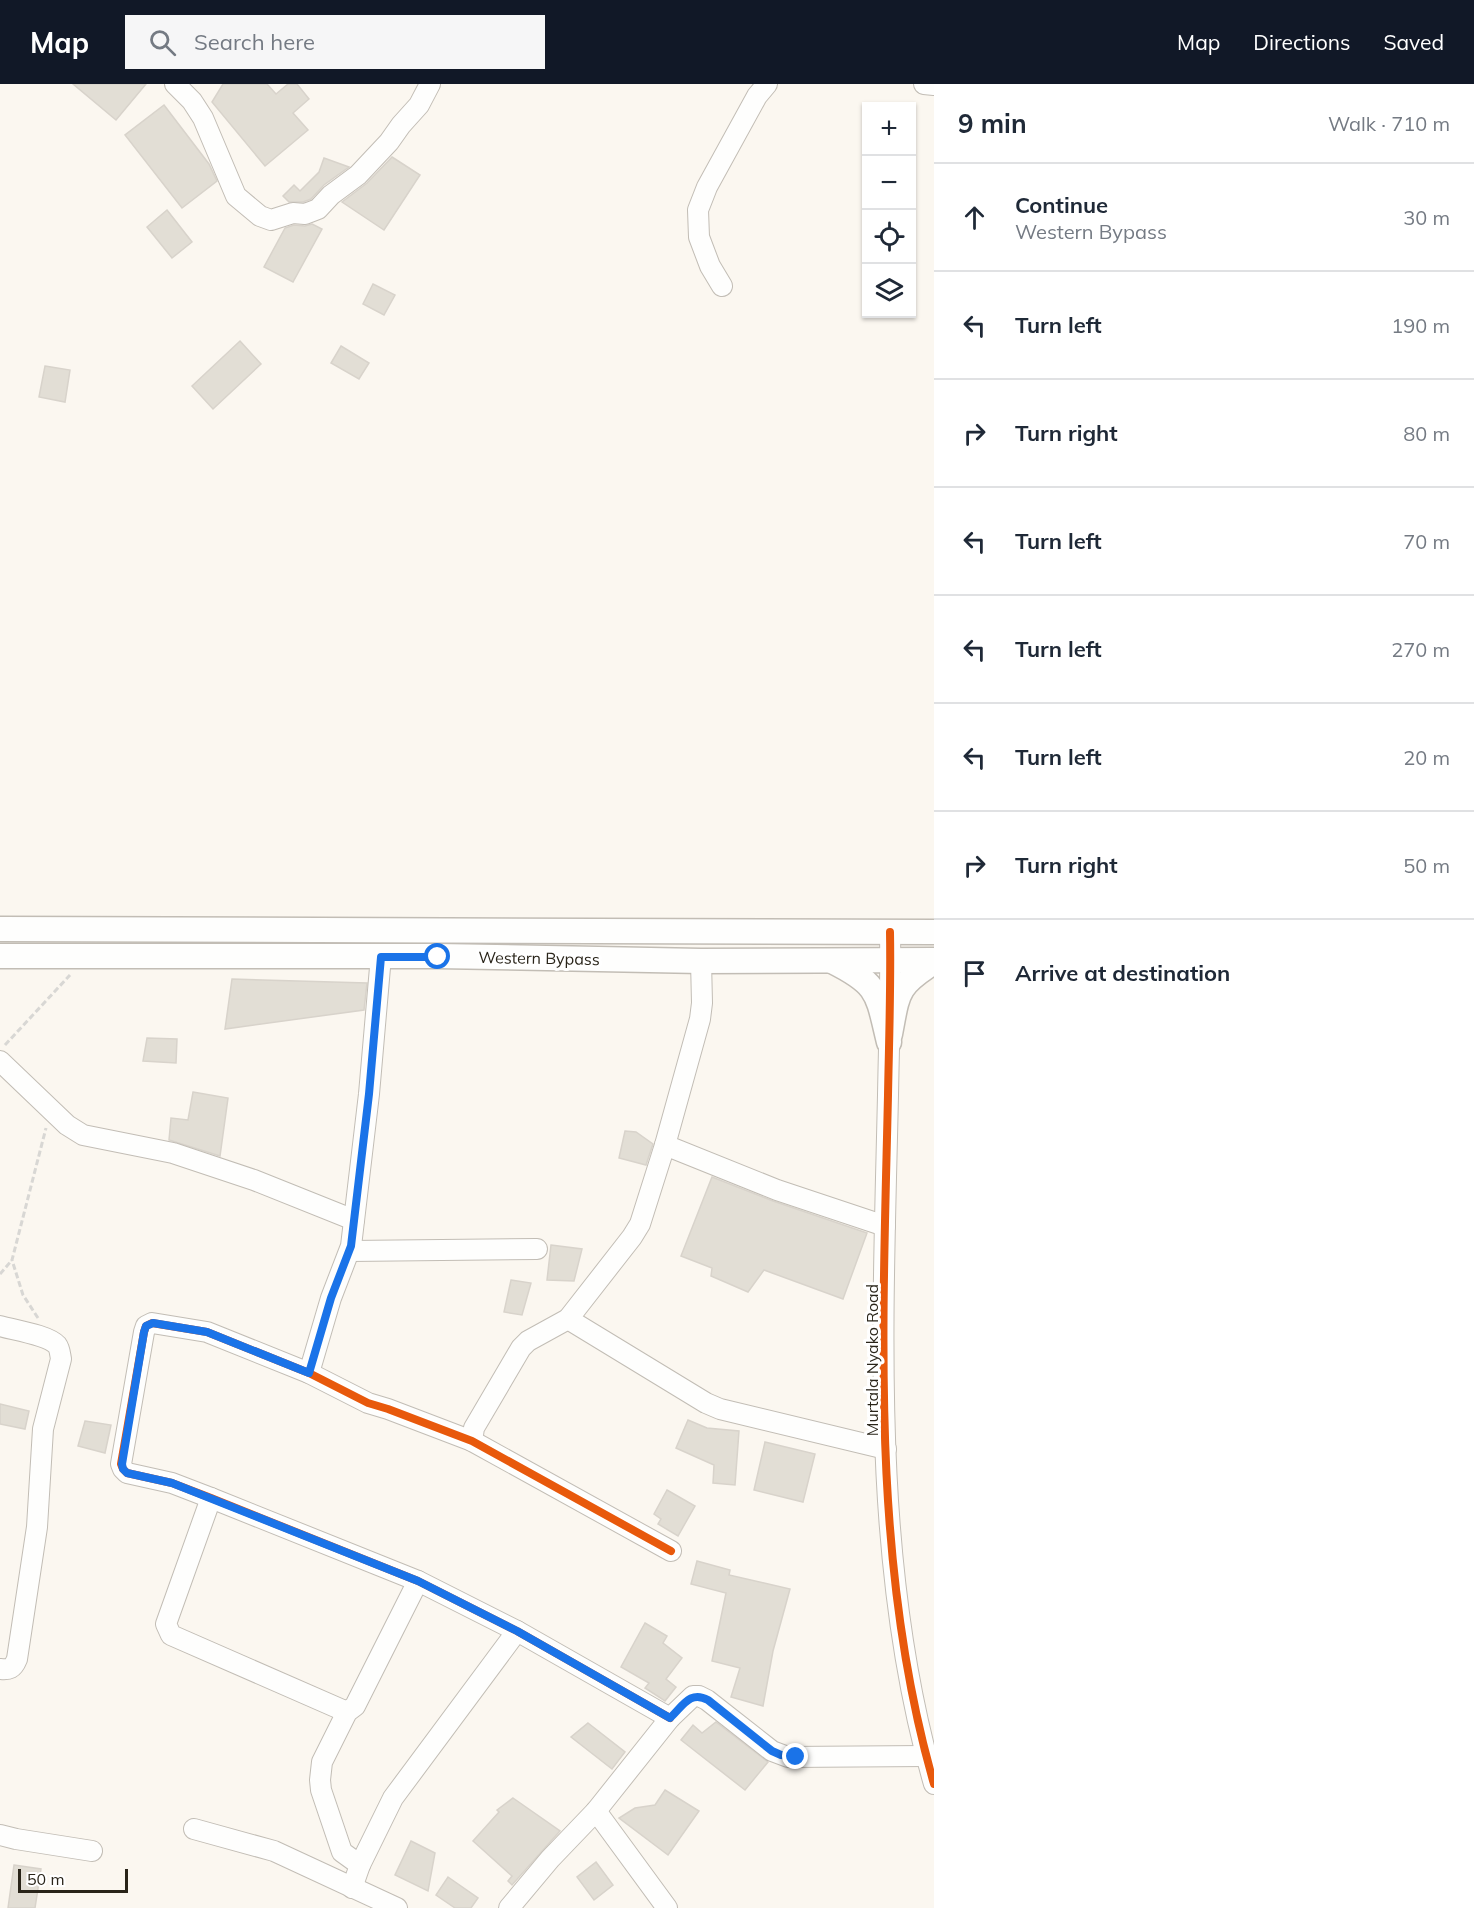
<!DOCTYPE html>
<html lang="en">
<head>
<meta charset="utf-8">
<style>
  body { margin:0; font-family:Mulish,sans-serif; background:#f6f6f7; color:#1f2937 }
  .controls { position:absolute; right:18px; top:18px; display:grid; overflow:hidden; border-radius:0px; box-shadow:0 2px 4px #0004 }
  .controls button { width:54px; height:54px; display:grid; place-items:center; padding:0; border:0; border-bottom:2px solid #e0e1e3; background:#fff; color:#1f2937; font:30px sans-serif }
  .scale { position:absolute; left:18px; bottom:15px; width:110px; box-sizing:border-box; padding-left:6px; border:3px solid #292419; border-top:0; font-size:16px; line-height:21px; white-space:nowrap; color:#292419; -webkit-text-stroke:4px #fff; paint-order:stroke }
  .stop { position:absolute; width:18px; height:18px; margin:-14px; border:4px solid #1a73e8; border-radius:50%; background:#fff }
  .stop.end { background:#1a73e8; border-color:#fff; box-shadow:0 2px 6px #0008 }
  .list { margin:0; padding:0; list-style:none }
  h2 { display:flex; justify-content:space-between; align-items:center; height:78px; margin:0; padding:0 24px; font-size:26px }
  h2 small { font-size:20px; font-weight:400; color:#747a83 }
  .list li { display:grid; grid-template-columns:39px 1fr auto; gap:18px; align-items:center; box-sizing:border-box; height:108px; padding:0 24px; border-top:2px solid #e0e1e3 }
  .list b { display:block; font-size:22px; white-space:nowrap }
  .list p { margin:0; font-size:20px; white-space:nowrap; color:#747a83 }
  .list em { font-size:20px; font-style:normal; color:#747a83 }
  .icon { flex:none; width:33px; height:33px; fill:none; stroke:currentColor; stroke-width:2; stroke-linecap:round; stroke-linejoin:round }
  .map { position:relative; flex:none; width:934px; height:1824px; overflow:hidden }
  header { display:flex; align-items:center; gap:36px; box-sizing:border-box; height:84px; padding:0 30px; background:#111827; color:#fff }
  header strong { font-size:28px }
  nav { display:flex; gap:33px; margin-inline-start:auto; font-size:21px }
  .search { width:420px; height:54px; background:#f6f6f7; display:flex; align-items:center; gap:15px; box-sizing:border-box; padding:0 21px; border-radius:0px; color:#747a83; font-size:22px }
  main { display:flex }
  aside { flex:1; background:#fff }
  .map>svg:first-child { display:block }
</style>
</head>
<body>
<header>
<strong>Map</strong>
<div class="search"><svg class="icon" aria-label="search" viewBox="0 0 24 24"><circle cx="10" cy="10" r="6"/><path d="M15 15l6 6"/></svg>Search here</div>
<nav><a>Map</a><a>Directions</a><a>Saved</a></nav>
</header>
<main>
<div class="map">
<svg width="934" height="1824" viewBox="0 0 934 1824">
  <rect width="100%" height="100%" fill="#fbf7f0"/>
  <g fill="#e2ded5" stroke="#d8d3cb" stroke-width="1.5">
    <path d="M73,0H146L116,36Z"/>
    <path d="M223,0H267L276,10L288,0H297L309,15L293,29L308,46L265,82L212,18Z"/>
    <path d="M164,21L209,80L217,97L182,124L125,51Z"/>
    <path d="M392,73L420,91L384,146L342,118L367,99Z"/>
    <path d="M324,74L349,83L324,101L311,115L303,118H289L283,112L294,101L300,107L319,88Z"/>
    <path d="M167,126L192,158L172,174L147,143Z"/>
    <path d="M312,140L322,145L293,198L264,183L285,144L294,141L305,142Z"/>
    <path d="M373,200L395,211L384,231L363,220Z"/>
    <path d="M240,257L261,280L213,325L192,302Z"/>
    <path d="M341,262L369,279L359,295L331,279Z"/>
    <path d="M45,282L70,286L65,318L39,313Z"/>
    <path d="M232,895L367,899L364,926L225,945Z"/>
    <path d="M147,954L177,955L176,979L143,977Z"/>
    <path d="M193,1008L228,1014L220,1072L169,1056L171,1034L188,1036Z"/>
    <path d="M625,1047L636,1048L653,1060L646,1081L619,1074Z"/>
    <path d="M712,1093L773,1117L867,1149L843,1215L764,1186L748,1208L711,1192L712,1184L681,1172Z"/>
    <path d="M551,1161L582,1165L574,1197L547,1196Z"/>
    <path d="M511,1196L531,1199L522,1231L504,1228Z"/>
    <path d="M0,1320L29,1327L25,1345L0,1340Z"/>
    <path d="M688,1336L707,1344L739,1347L735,1401L713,1399L714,1381L676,1364Z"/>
    <path d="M85,1337L111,1341L105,1369L78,1362Z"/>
    <path d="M765,1358L815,1370L803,1418L754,1406Z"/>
    <path d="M667,1406L695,1422L678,1452L658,1440L661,1435L654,1430Z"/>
    <path d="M697,1477L730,1486L729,1491L790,1505L773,1567L763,1622L731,1613L740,1584L712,1577L726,1509L691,1500Z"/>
    <path d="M645,1539L667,1552L663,1559L682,1574L666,1595L676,1603L665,1617L645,1604L649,1599L621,1583Z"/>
    <path d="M716,1638L768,1678L745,1706L681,1656L693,1641L702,1649Z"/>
    <path d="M588,1639L625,1668L612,1685L571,1653Z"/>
    <path d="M665,1706L699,1727L668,1771L619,1734L635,1724L655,1721Z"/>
    <path d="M513,1714L560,1747L512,1801L508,1797L512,1792L473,1757L499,1728L497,1726Z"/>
    <path d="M411,1757L435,1769L428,1807L395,1791Z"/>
    <path d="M596,1778L613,1801L594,1816L577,1793Z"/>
    <path d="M14,1781L41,1785L35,1824H8Z"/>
    <path d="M448,1793L478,1814L471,1824H455L436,1811Z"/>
  </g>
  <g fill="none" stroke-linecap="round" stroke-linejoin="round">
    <g stroke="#c2bdb5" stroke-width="22">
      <g id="minor">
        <path d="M175,0L192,17L203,34L236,112L260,132L271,136L293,129L305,130L318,125L331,111L358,91L389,58L401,41L419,21L430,0"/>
        <path d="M924,0L934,1"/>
        <path d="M722,202L710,182L699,153L698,126L707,103L757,12L767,0"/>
        <path d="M890,848C891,902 889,957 888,1011C883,1239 870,1479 934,1700"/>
        <path d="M0,977L67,1041L83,1051L173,1069L254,1096L354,1136"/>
        <path d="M665,1061L777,1106L885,1142"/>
        <path d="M350,1167L537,1165"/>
        <path d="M568,1235L706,1319L720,1325L886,1365"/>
        <path d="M0,1242C14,1246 48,1251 57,1261C60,1265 60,1270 61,1275L43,1345L37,1443L17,1575C13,1585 9,1586 0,1585"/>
        <path d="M309,1289L331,1214L351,1162L369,1010L381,872"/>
        <path d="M472,1357L474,1344L521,1264L528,1257L568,1235L632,1153L640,1140L665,1061L700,935L702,919L701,877"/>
        <path d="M211,1414L166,1540L171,1551L347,1628"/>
        <path d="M670,1634L517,1547L418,1497L211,1414L172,1399L127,1389L123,1385L121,1380L144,1248L146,1242L152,1239L207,1248L309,1289L368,1319L388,1325L472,1357L671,1467"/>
        <path d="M596,1727L667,1824"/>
        <path d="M194,1745L274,1767L397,1824"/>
        <path d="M0,1751L16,1755L92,1767"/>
        <path d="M360,1781L342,1768L321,1706L320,1696L322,1678L347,1628L355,1622L418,1497"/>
        <path d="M352,1804L360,1781L393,1714L517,1547"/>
        <path d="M509,1824L550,1775L596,1727L670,1634L693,1612H699L707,1616L772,1667L788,1673L926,1672"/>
      </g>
    </g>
    <g stroke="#c2bdb5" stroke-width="27">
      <g id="major">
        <path d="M0,845L934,848"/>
        <path d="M0,872H438L701,877L934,876"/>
        <path d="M832,877C880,901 877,909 889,958"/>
        <path d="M890,950C898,908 896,902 934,878"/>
      </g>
    </g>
    <g stroke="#d8d7d4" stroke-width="3" stroke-dasharray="6 3" stroke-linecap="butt">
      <path d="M5,961L70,891"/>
      <path d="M0,1190L12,1176"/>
      <path d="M38,1234L23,1211L12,1176L46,1044"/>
    </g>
    <use href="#minor" stroke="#fefefd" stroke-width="20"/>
    <use href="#major" stroke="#fefefd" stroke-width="24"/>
    <g stroke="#fff" stroke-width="11">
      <g id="cycleway">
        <path d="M890,848C891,902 889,957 888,1011C883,1239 870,1479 934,1700"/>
        <path d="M670,1634L517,1547L418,1497L211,1414L172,1399L127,1389L123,1385L121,1380L144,1248L146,1242L152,1239L207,1248L309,1289L368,1319L388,1325L472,1357L671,1467"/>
      </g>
    </g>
    <use href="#cycleway" stroke="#e8590c" stroke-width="8"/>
  </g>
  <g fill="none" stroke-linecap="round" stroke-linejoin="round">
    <path stroke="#1a73e8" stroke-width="8" d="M438,873H381L369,1010L351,1162L331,1214L309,1289L207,1248L153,1239L146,1242L144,1248L122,1380L123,1385L127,1389L172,1399L418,1497L517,1547L670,1634C683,1622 690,1606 708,1616L772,1667L781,1671L796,1673"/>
  </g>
  <g text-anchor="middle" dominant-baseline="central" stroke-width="6" stroke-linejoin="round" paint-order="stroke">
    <g font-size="16" fill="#292419" stroke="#fff">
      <text transform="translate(539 874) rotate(1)">Western Bypass</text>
      <text transform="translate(872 1276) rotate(-90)">Murtala Nyako Road</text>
    </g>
  </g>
</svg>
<div class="controls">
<button>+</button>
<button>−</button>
<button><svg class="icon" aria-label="locate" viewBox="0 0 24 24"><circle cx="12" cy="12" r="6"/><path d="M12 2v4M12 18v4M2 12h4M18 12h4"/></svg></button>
<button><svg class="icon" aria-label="layers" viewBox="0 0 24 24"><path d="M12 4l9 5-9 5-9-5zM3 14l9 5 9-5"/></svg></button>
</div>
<div class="scale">50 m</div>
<div class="stop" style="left:438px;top:873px"></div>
<div class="stop end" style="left:796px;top:1673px"></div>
</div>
<aside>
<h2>9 min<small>Walk · 710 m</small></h2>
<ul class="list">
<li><svg class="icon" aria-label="ahead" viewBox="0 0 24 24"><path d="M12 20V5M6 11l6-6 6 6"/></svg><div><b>Continue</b><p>Western Bypass</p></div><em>30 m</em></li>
<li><svg class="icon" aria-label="left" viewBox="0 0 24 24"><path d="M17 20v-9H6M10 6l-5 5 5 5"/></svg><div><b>Turn left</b></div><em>190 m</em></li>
<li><svg class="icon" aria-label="right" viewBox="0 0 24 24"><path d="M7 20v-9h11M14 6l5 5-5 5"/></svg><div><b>Turn right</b></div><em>80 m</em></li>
<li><svg class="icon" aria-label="left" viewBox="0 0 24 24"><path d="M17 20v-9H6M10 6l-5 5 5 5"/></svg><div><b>Turn left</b></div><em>70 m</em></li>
<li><svg class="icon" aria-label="left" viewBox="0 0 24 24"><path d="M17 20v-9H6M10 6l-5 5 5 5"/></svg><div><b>Turn left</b></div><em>270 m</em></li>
<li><svg class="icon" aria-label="left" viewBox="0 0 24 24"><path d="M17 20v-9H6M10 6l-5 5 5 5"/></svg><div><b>Turn left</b></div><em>20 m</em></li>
<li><svg class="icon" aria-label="right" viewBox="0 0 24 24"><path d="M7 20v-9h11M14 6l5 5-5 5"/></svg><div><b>Turn right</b></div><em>50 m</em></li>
<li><svg class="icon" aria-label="arrive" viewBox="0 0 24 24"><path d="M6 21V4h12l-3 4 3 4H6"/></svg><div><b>Arrive at destination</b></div></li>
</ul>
</aside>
</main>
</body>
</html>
